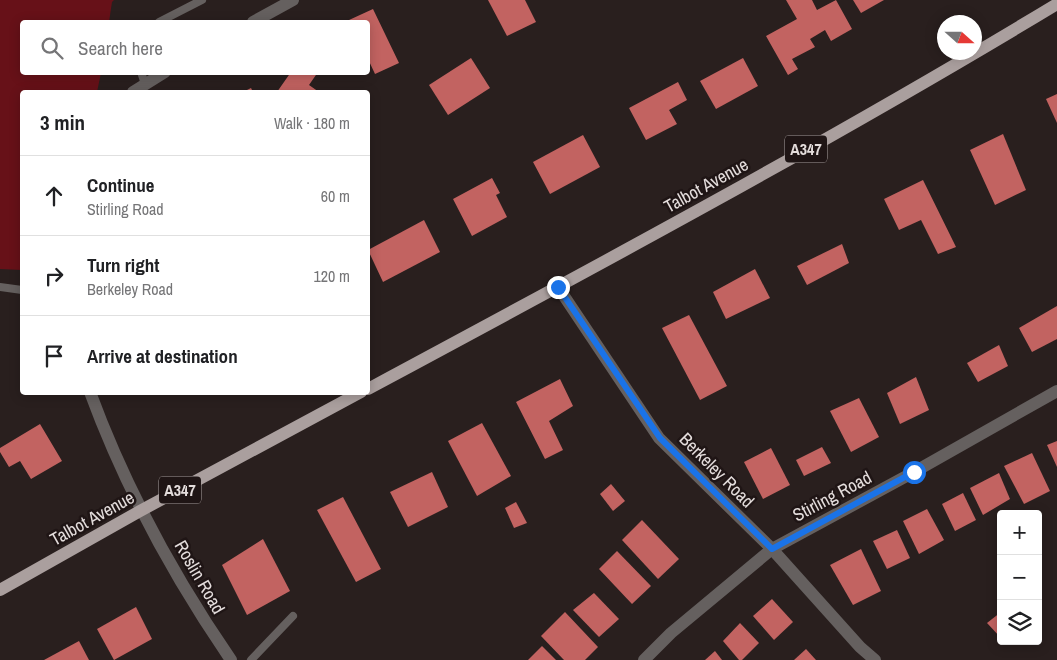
<!DOCTYPE html>
<html lang="en">
<head>
<meta charset="utf-8">
<style>
  body { margin:0; font-family:"Archivo Narrow",sans-serif; background:#f2f2f2; color:#202124 }
  .controls { position:absolute; right:15px; bottom:15px; display:grid; overflow:hidden; border-radius:5px; box-shadow:0 2px 12px #0003 }
  .controls button { width:45px; height:45px; display:grid; place-items:center; padding:0; border:0; border-bottom:1px solid #e0e0e0; background:#fff; color:#202124; font:25px sans-serif }
  .compass { position:absolute; left:937px; top:15px; width:45px; height:45px; border-radius:50%; background:#fff; box-shadow:0 2px 12px #0003; rotate:111deg }
  .stop { position:absolute; width:15px; height:15px; margin:-11px; border:4px solid #1a73e8; border-radius:50%; background:#fff }
  .stop.end { background:#1a73e8; border-color:#fff; box-shadow:0 1px 5px #0008 }
  .list { margin:0; padding:0; list-style:none }
  h2 { display:flex; justify-content:space-between; align-items:center; height:65px; margin:0; padding:0 20px; font-size:21px }
  h2 small { font-size:16px; font-weight:400; color:#757577 }
  .list li { display:grid; grid-template-columns:32px 1fr auto; gap:15px; align-items:center; box-sizing:border-box; height:80px; padding:0 20px; border-top:1px solid #e0e0e0 }
  .list b { display:block; font-size:19px; white-space:nowrap }
  .list p { margin:0; font-size:16px; white-space:nowrap; color:#757577 }
  .list em { font-size:16px; font-style:normal; color:#757577 }
  .icon { flex:none; width:28px; height:28px; fill:none; stroke:currentColor; stroke-width:2; stroke-linecap:round; stroke-linejoin:round }
  .map { position:relative; flex:none; width:1057px; height:660px; overflow:hidden }
  .search { position:absolute; background:#fff; box-shadow:0 2px 12px #0003; left:20px; top:20px; width:350px; height:55px; display:flex; align-items:center; gap:12px; box-sizing:border-box; padding:0 18px; border-radius:5px; color:#757577; font-size:19px }
  .panel { position:absolute; background:#fff; box-shadow:0 2px 12px #0003; left:20px; top:90px; width:350px; height:305px; border-radius:5px }
  .map>svg:first-child { display:block }
</style>
</head>
<body>
<div class="map">
<svg width="1057" height="660" viewBox="0 0 1057 660">
  <rect width="100%" height="100%" fill="#291f1e"/>
  <path fill="#671118" d="M0,0H114L112,2L109,22H22V72L101,73L97,92H22V270L0,269Z"/>
  <g fill="#c26361">
    <path d="M488,0H525L536,22L507,36Z"/>
    <path d="M786,0H812L817,10L836,0L852,29L831,41L825,30L810,39L815,47L792,59L798,69L788,75L766,36L797,19Z"/>
    <path d="M853,0H884L861,13Z"/>
    <path d="M373,9L399,63L375,74L368,59V22H350L349,20Z"/>
    <path d="M471,58L490,88L448,115L429,85Z"/>
    <path d="M743,58L758,86L716,109L700,81Z"/>
    <path d="M291,72H318L309,85L319,92H277Z"/>
    <path d="M678,82L687,100L669,110L677,124L646,140L629,108Z"/>
    <path d="M251,88L253,92H243Z"/>
    <path d="M1057,94V123L1046,99Z"/>
    <path d="M1003,134L1026,190L995,205L970,150Z"/>
    <path d="M583,135L600,167L550,194L533,162Z"/>
    <path d="M492,178L500,193L496,195L507,217L472,236L453,199Z"/>
    <path d="M923,180L956,247L938,254L921,220L899,230L884,199Z"/>
    <path d="M424,220L440,252L383,282L368,250Z"/>
    <path d="M842,244L849,263L807,285L797,266Z"/>
    <path d="M755,269L770,298L726,319L713,292Z"/>
    <path d="M1057,306V339L1032,352L1019,328Z"/>
    <path d="M689,315L727,386L700,400L662,328Z"/>
    <path d="M999,345L1008,366L978,382L967,363Z"/>
    <path d="M916,377L929,410L900,424L887,393Z"/>
    <path d="M560,379L573,406L549,421L563,450L545,459L516,402Z"/>
    <path d="M859,398L879,437L851,452L830,411Z"/>
    <path d="M482,423L511,476L477,496L448,441Z"/>
    <path d="M40,424L62,461L31,479L20,461L9,467L0,452V448Z"/>
    <path d="M1057,441V467L1047,445Z"/>
    <path d="M822,447L831,463L804,476L796,460Z"/>
    <path d="M771,448L790,485L763,499L744,462Z"/>
    <path d="M1032,453L1050,491L1024,504L1004,466Z"/>
    <path d="M432,472L448,507L408,527L390,492Z"/>
    <path d="M999,473L1010,499L983,515L970,488Z"/>
    <path d="M611,484L625,501L613,511L600,494Z"/>
    <path d="M963,493L976,520L955,531L942,504Z"/>
    <path d="M343,497L381,569L356,582L317,510Z"/>
    <path d="M516,502L527,523L514,528L505,508Z"/>
    <path d="M927,509L944,540L919,554L903,521Z"/>
    <path d="M642,520L679,559L658,579L622,540Z"/>
    <path d="M897,530L910,558L887,569L873,541Z"/>
    <path d="M263,539L290,591L247,615L222,565Z"/>
    <path d="M861,549L881,591L853,605L830,565Z"/>
    <path d="M617,551L651,586L632,604L599,569Z"/>
    <path d="M594,593L619,619L599,637L573,610Z"/>
    <path d="M772,599L793,622L774,640L753,616Z"/>
    <path d="M136,607L152,639L114,660L97,629Z"/>
    <path d="M565,612L598,647L585,660H564L541,636Z"/>
    <path d="M1001,612V638L987,623Z"/>
    <path d="M740,623L759,643L742,660H739L723,641Z"/>
    <path d="M79,641L89,660H44Z"/>
    <path d="M542,646L556,660H528Z"/>
    <path d="M806,649L816,660H794Z"/>
    <path d="M715,651L722,660H705Z"/>
  </g>
  <g fill="none" stroke-linecap="round" stroke-linejoin="round">
    <g stroke="#65605f" stroke-width="8">
      <path d="M159,22L202,0"/>
      <path d="M141,72L145,84"/>
      <path d="M0,287L22,290"/>
      <path d="M251,660L293,616"/>
    </g>
    <g stroke="#65605f" stroke-width="12">
      <path d="M253,22L293,0"/>
      <path d="M133,92L165,72"/>
      <path d="M558,287L659,438L772,549L860,647L875,660"/>
      <path d="M90,392C125,487 174,577 231,660"/>
      <path d="M644,660L671,633L772,549L914,472L1057,391"/>
    </g>
    <g stroke="#aa9f9e" stroke-width="12">
      <path d="M368,389C599,265 832,140 1057,4"/>
      <path d="M0,590L140,511L361,392"/>
    </g>
  </g>
  <g fill="none" stroke-linecap="round" stroke-linejoin="round">
    <path stroke="#1a73e8" stroke-width="6" d="M558,287L660,438L772,549L914,472"/>
  </g>
  <g text-anchor="middle" dominant-baseline="central" stroke-width="5" stroke-linejoin="round" paint-order="stroke">
    <g fill="#1f1515" stroke="#a9a1a0" stroke-width="1">
      <rect x="785" y="135.5" width="42" height="27" rx="4"/>
      <rect x="159" y="476.5" width="42" height="27" rx="4"/>
    </g>
    <g font-size="16" font-weight="bold" fill="#e4dddc">
      <text x="806" y="149">A347</text>
      <text x="180" y="490">A347</text>
    </g>
    <g font-size="18" fill="#e4dddc" stroke="#1f1515">
      <text transform="translate(706 185) rotate(-29)">Talbot Avenue</text>
      <text transform="translate(717 470) rotate(45)">Berkeley Road</text>
      <text transform="translate(832 496) rotate(-28)">Stirling Road</text>
      <text transform="translate(92 518) rotate(-29)">Talbot Avenue</text>
      <text transform="translate(200 577) rotate(60)">Roslin Road</text>
    </g>
  </g>
</svg>
<div class="controls">
<button>+</button>
<button>−</button>
<button><svg class="icon" aria-label="layers" viewBox="0 0 24 24"><path d="M12 4l9 5-9 5-9-5zM3 14l9 5 9-5"/></svg></button>
</div>
<svg class="compass" viewBox="-18 -18 36 36"><path d="M0-13l5 13h-10z" fill="#e53935"/><path d="M0 13l5-13h-10z" fill="#757577"/></svg>
<div class="stop" style="left:914px;top:472px"></div>
<div class="stop end" style="left:558px;top:287px"></div>
<div class="search"><svg class="icon" aria-label="search" viewBox="0 0 24 24"><circle cx="10" cy="10" r="6"/><path d="M15 15l6 6"/></svg>Search here</div>
<section class="panel">
<h2>3 min<small>Walk · 180 m</small></h2>
<ul class="list">
<li><svg class="icon" aria-label="ahead" viewBox="0 0 24 24"><path d="M12 20V5M6 11l6-6 6 6"/></svg><div><b>Continue</b><p>Stirling Road</p></div><em>60 m</em></li>
<li><svg class="icon" aria-label="right" viewBox="0 0 24 24"><path d="M7 20v-9h11M14 6l5 5-5 5"/></svg><div><b>Turn right</b><p>Berkeley Road</p></div><em>120 m</em></li>
<li><svg class="icon" aria-label="arrive" viewBox="0 0 24 24"><path d="M6 21V4h12l-3 4 3 4H6"/></svg><div><b>Arrive at destination</b></div></li>
</ul>
</section>
</div>
</body>
</html>
